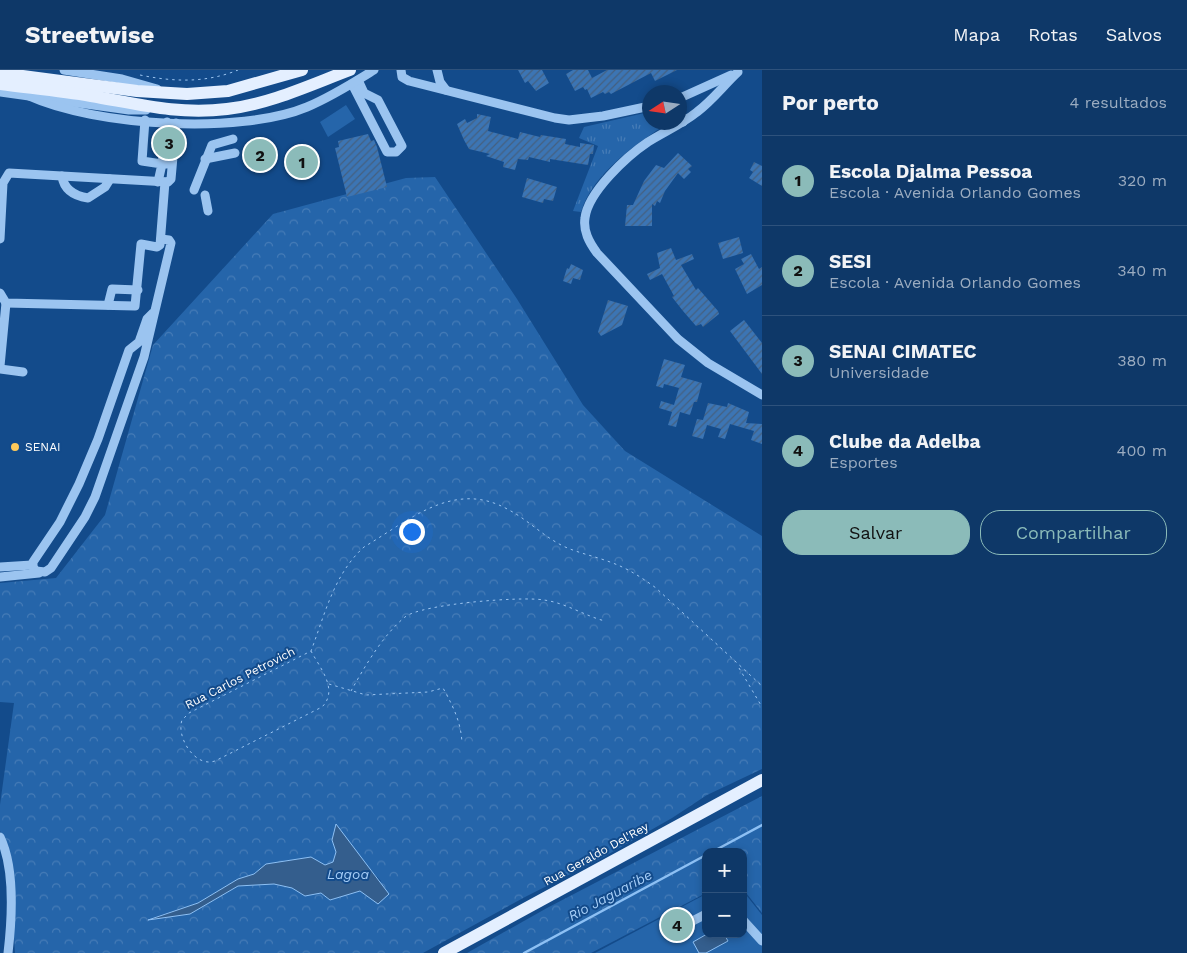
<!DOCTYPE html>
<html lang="pt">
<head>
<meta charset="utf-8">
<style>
  body { margin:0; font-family:"Work Sans",sans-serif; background:#1c4371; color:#f1f3f6 }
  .controls { position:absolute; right:15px; bottom:15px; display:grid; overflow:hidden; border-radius:10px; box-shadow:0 2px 8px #0003 }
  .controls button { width:45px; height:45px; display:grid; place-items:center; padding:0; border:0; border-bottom:1px solid #2e527c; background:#0e3868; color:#f1f3f6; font:25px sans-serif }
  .compass { position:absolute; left:642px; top:15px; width:45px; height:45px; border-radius:50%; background:#0e3868; box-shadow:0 2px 8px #0003; rotate:258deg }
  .you { position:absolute; left:411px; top:461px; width:18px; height:18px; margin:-12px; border:4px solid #fff; border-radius:50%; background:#1a73e8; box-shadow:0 0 0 8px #1a73e833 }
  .badge { display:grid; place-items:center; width:32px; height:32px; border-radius:50%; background:#8bbbb9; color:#111; font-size:16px; font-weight:700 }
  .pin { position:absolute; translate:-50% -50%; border:2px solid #fff; box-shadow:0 1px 5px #0006 }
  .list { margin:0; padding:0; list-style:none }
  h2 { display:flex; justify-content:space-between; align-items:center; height:65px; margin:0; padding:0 20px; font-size:21px }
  h2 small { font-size:16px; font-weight:400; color:#9bacc0 }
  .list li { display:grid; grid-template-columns:32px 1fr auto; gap:15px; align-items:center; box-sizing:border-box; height:90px; padding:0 20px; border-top:1px solid #2e527c }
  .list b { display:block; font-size:19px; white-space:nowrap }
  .list p { margin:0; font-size:16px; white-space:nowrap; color:#9bacc0 }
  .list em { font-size:16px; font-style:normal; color:#9bacc0 }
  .actions { display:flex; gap:10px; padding:15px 20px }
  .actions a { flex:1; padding:11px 0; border:1px solid #8bbbb9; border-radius:20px; text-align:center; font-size:18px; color:#8bbbb9 }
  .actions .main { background:#8bbbb9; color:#111 }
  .map { position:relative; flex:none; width:762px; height:883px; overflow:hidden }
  header { display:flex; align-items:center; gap:30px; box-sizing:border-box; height:70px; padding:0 25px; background:#0e3868; border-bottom:1px solid #2e527c }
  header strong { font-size:24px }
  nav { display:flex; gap:28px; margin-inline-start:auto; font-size:18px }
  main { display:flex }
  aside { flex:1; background:#0e3868 }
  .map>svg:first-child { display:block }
</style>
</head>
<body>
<header>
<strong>Streetwise</strong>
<nav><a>Mapa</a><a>Rotas</a><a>Salvos</a></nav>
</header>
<main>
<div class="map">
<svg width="762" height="883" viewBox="0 0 762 883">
  <defs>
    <pattern id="forest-crowns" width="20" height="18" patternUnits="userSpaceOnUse" patternTransform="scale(1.25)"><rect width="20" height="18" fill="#2565aa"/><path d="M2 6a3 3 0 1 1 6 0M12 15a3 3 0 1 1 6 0" fill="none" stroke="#467cb7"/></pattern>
    <pattern id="park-tufts" width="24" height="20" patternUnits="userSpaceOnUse" patternTransform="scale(1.25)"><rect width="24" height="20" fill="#2565aa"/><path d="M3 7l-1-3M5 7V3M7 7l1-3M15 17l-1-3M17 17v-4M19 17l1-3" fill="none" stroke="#467cb7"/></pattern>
    <pattern id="building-hatch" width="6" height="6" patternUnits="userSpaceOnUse" patternTransform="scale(1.25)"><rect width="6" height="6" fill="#3c75b4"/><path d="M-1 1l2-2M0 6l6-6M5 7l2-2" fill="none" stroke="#446080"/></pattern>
  </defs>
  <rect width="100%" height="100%" fill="#134b8b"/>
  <g fill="url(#forest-crowns)" fill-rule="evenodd">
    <path d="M435,107L517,229L583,335L625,381L762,466V699L707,725L672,748L600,789L525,827L423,883H15L8,775L0,761V735L14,633L0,632V513L56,508L105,445L153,275L273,144L406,108ZM332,770L363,792L381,811L360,821L330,830L321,823L305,826L292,818L274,814L238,816L190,844L152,848L198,833L238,809L254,804L266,794L311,787L325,795L333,792L336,782Z"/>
    <path d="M762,726V843L743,819V782H706V823L591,883H467L547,838Z"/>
  </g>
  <path fill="url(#park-tufts)" d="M649,42L650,52L668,53C636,74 593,103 581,142L573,141L598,76L579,68L584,57Z"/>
  <g fill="#2565aa">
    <path d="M346,35L355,49L328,67L320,52Z"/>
    <path d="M743,821L762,845V883H595L706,824V864H743Z"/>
  </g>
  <g fill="#345e8d" stroke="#8dc0f4">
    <path d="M336,754L389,824L378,834L360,821L330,830L321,823L305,826L292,818L274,814L238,816L190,844L148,850L198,833L238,809L254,804L266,794L311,787L325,795L333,792L336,782L332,770Z"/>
    <path d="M707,864H724L728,871L706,883H699L693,872Z"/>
  </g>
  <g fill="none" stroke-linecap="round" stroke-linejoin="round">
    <g stroke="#8dc0f4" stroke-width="2.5">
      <path d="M712,782L762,755"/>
      <path d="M524,883L706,785"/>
    </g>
  </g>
  <g fill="url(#building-hatch)">
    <path d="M518,0H542L549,13L536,21L528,11L525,13Z"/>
    <path d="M573,0H588L592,8L607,0H677L655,11L651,3L611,24L609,22L605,24L603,22L591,28L587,19L585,20L583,17L575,21L566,4Z"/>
    <path d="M477,44L491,47L488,61L518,69L520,62L540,67L541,65L566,69L565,74L580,77V73L594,75L593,84H590L588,95L550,89V92L529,87L528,90L518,89L515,100L503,97L504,92L486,86L490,84L469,79L464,70L457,54L465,49L467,53L477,48Z"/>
    <path d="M368,64L371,71L374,70L377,77L387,117L347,127L335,78L339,77L338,71Z"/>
    <path d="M678,83L692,96L688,99L691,102L684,109L678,103L665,121L660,133L657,131L655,136L652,134V156H625L627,135H633L644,111L656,95L664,98Z"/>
    <path d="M754,92L762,96V116L749,108L753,102L750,100Z"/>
    <path d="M527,108L557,117L553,131L544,129L543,133L522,127Z"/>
    <path d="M739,167L743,183L723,189L718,173Z"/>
    <path d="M671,178L676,190L692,184L694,189L681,195L696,220L698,218L718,241L719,244L703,257L701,254L696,256L683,241L672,227L674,226L662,204L650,210L647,204L660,198L657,183Z"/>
    <path d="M751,184L759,199L762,197V215L747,224L735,199L744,194L741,189Z"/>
    <path d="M571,194L583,200L580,210L573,208L571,214L563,211L567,198L569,199Z"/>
    <path d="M608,230L628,236L622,255L601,266L598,262Z"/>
    <path d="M744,250L762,273V304L730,261Z"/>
    <path d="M664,289L685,295L681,307L702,313L697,332H694L690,345L680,342L676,357L668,355L672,342L659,338L661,331L674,335L679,318L664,314L663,318L656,316Z"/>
    <path d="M708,333L727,337L728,333L749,342L746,353L762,354V374L751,370L754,361L730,354L725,369L718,367L721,359L707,355L703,369L692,366L697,349L703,350Z"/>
  </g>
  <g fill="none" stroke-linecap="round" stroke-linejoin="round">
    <g stroke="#9bc4f0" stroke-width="1" stroke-dasharray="2.5 4" stroke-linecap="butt">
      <path d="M140,5C174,12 206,13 238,0"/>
      <path d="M311,581C320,598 339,620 322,637L215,691C195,698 176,667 182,650L189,643L311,581C325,544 334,504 364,477C411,449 455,409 509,440C528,450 543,466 563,476C578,483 594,486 610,492C627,498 641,507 656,518L762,616"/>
      <path d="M739,598L762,637"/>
      <path d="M329,614L366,625L428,622L443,618C453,636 461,652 462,673"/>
      <path d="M351,621C365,596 383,565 405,547C421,534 522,526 544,530C566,533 585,546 605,551"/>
    </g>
    <g stroke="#9bc4f0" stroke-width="9">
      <path d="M64,0L122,9L157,19"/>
      <path d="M401,0L402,7L409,11L555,48L569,50L603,46L650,36"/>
      <path d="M437,0L440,12L446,20"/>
      <path d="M738,2C724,15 712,31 697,42C682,54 664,62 648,72C627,86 588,122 585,148C583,161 589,172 597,183L678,269L708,293L762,325"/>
      <path d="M352,14L387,82H396L402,76L378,30L364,23L358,10"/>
      <path d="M0,22L129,40H146"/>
      <path d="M29,26C95,56 240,65 307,37C331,27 353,13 374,0"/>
      <path d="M680,28L731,5"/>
      <path d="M680,38L683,52"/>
      <path d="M145,50L142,91L162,94L158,112"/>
      <path d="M205,89L235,83"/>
      <path d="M167,94H162L167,52"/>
      <path d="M62,106C64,120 75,126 88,128L105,117L110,109"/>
      <path d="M194,120L212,75L233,69"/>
      <path d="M205,125L208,141"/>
      <path d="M0,169L3,113L9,103L168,112L171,109L176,53"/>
      <path d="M0,223L6,233L135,236L141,174L157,177L160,175L165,112"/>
      <path d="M108,235L112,219L138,220"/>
      <path d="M153,243L147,249L139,272L129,280L98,369L79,414L60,452L33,492V497L36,501L45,502L51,498L85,447L95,427L144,287L171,173L169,170L161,169"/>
      <path d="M0,296L6,233"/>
      <path d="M0,299L23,302"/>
      <path d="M0,497L32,495"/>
      <path d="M0,507L39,503"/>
      <path d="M0,767C15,798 12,849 8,883"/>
      <path d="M743,850L762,871"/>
      <path d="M683,856L706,844"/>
    </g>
    <g stroke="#e4efff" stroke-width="12">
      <path d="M0,3L137,21L187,24L228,21L302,0"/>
      <path d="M0,14C30,18 61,21 91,26C138,34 178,45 227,39C270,34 310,15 350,0"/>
      <path d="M444,883L762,710"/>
    </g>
  </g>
  <circle fill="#ffca5a" stroke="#134b8b" stroke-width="2" cx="15" cy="377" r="5"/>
  <g text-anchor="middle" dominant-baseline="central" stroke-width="4" stroke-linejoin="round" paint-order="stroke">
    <g font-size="12" fill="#fff" stroke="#134b8b" text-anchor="start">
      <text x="25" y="377">SENAI</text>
    </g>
    <g font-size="12" fill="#fff" stroke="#134b8b">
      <text transform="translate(240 608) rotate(-27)">Rua Carlos Petrovich</text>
      <text transform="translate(596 784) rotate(-29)">Rua Geraldo Del'Rey</text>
    </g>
    <g font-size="14" font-style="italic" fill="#a6cef8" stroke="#134b8b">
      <text x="348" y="804">Lagoa</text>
      <text transform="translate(610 825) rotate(-28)">Rio Jaguaribe</text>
    </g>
  </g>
</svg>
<div class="controls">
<button>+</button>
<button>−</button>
</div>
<svg class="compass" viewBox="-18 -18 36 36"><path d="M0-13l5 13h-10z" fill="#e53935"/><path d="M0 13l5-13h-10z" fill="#9bacc0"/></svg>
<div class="you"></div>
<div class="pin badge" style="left:302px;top:92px">1</div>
<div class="pin badge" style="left:260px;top:85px">2</div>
<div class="pin badge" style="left:169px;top:73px">3</div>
<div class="pin badge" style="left:677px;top:855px">4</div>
</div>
<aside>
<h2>Por perto<small>4 resultados</small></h2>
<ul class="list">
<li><span class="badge">1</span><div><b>Escola Djalma Pessoa</b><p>Escola · Avenida Orlando Gomes</p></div><em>320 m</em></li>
<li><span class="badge">2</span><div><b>SESI</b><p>Escola · Avenida Orlando Gomes</p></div><em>340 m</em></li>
<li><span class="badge">3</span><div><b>SENAI CIMATEC</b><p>Universidade</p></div><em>380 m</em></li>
<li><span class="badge">4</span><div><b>Clube da Adelba</b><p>Esportes</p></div><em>400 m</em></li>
</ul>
<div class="actions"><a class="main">Salvar</a><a>Compartilhar</a></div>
</aside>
</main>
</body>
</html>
